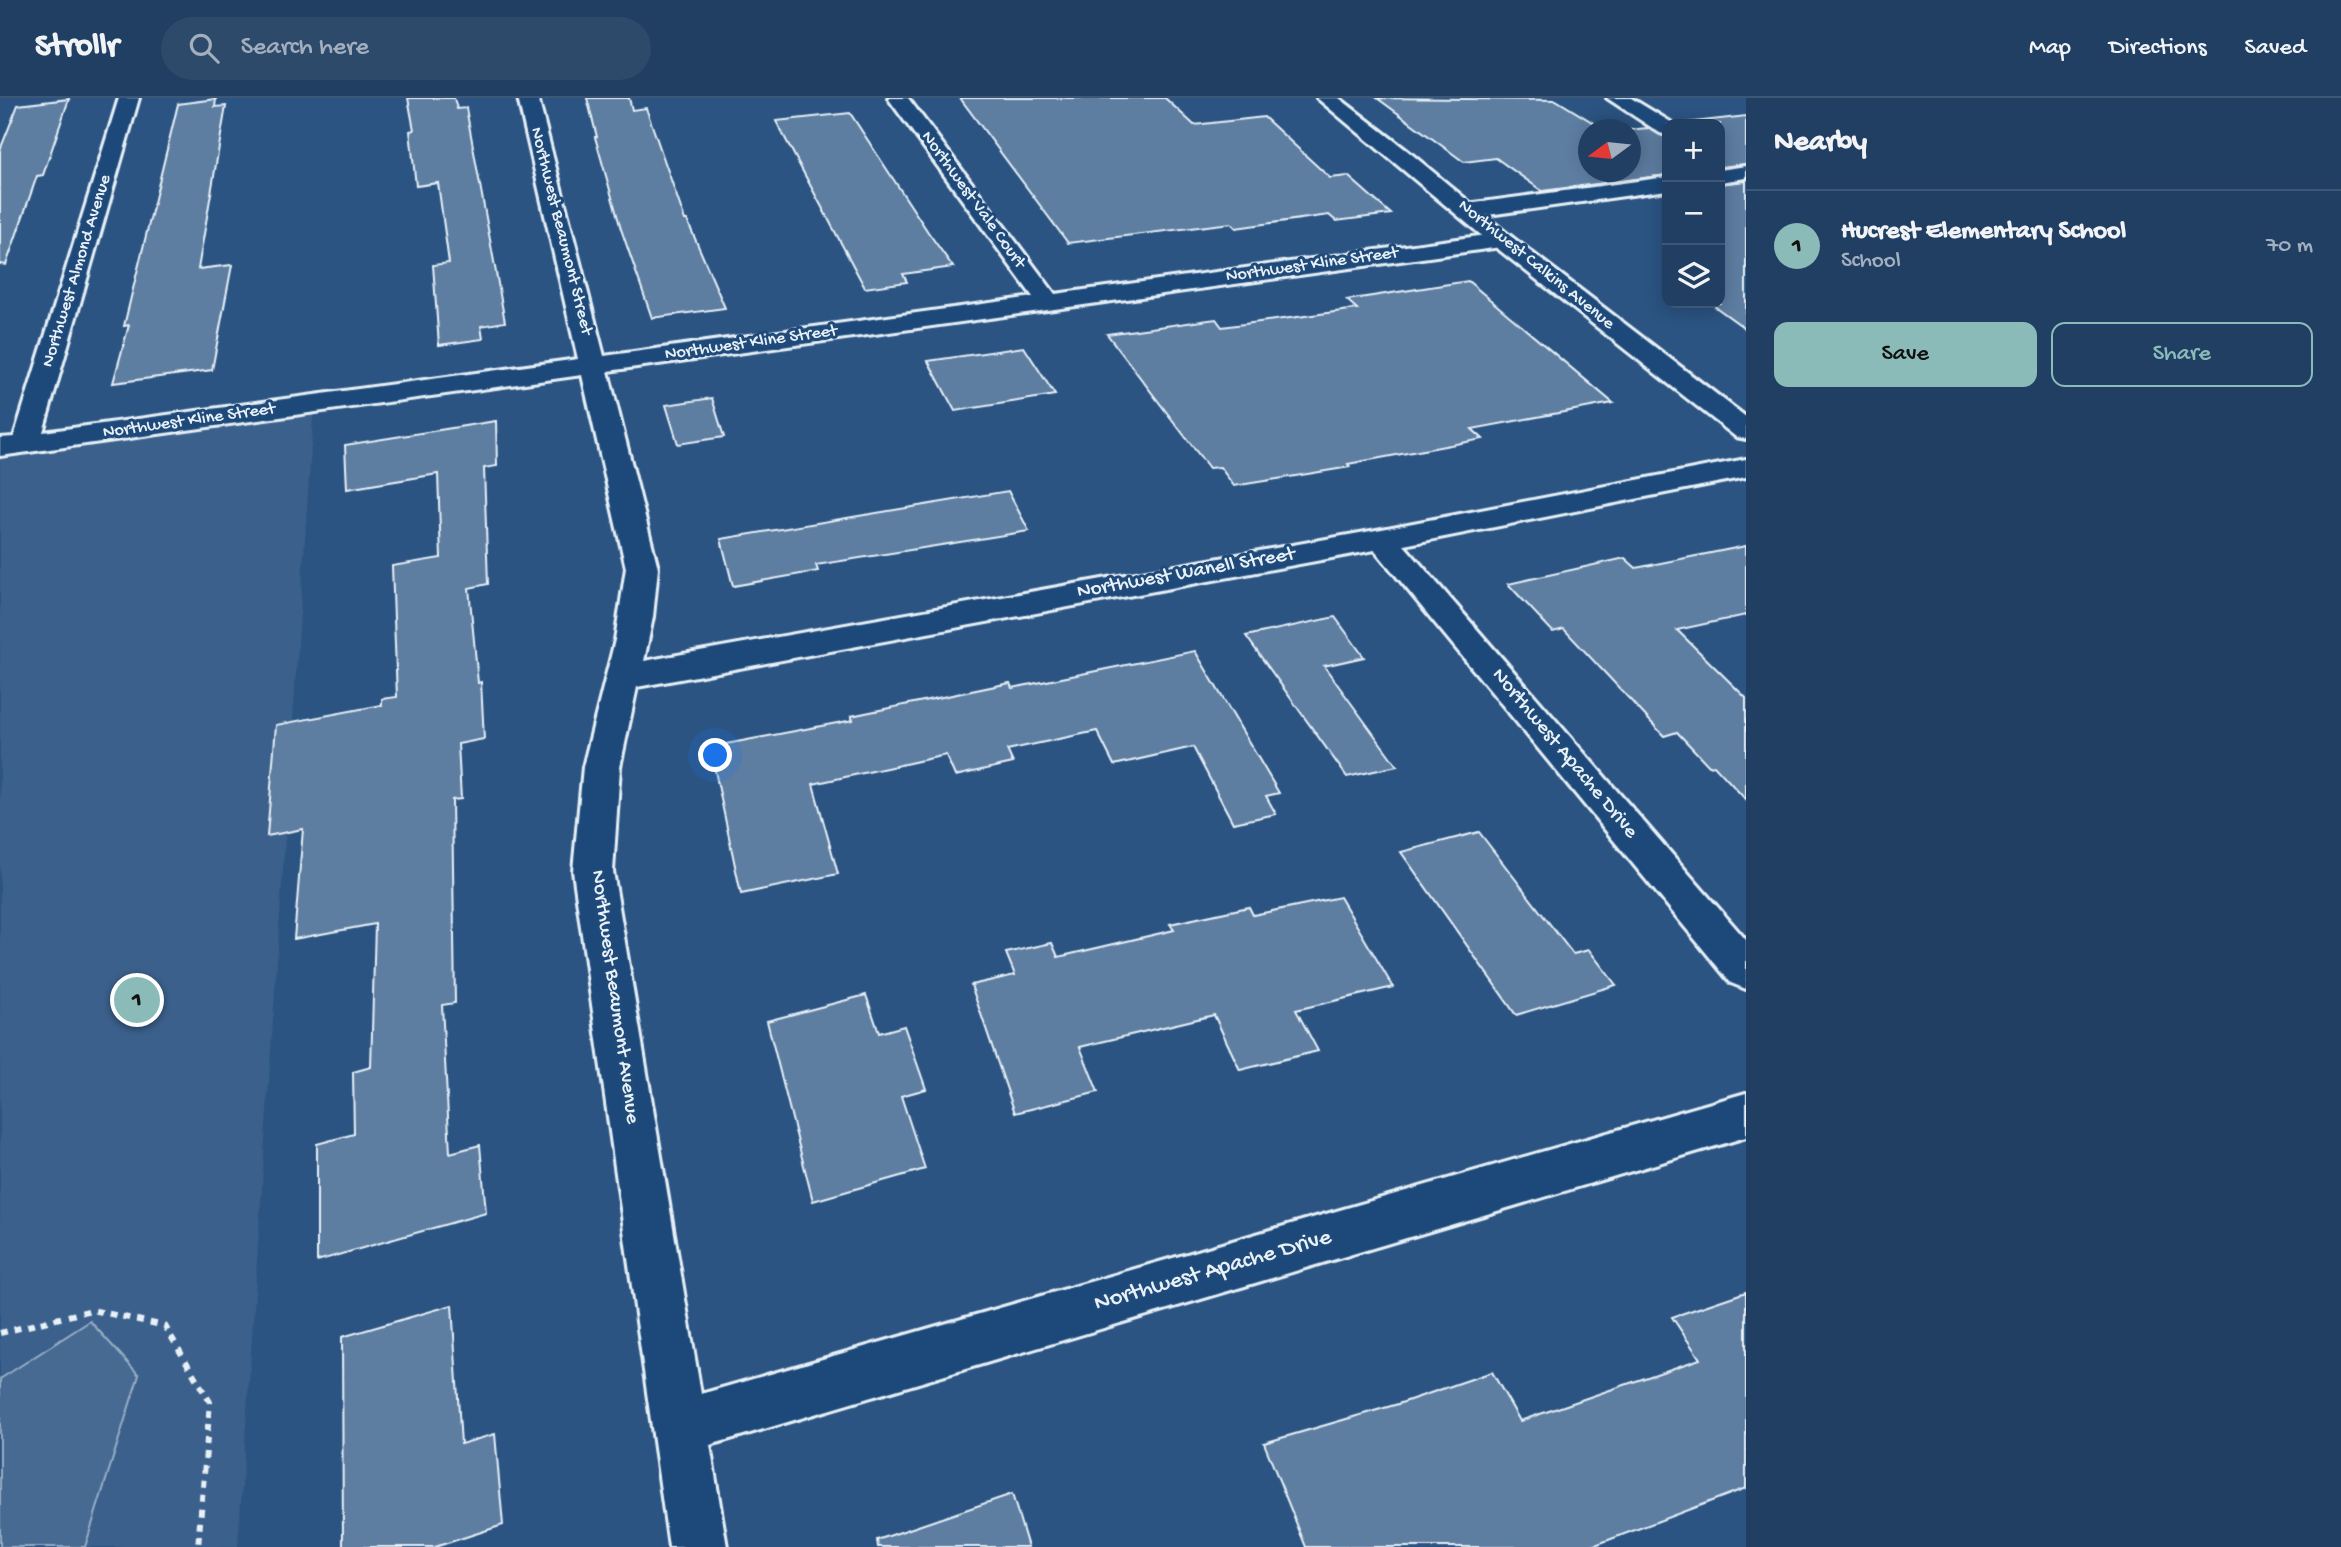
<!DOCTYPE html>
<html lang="en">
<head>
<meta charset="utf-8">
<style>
  body { margin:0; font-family:"Gochi Hand",sans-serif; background:#2d4a6b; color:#f1f3f6 }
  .controls { position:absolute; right:21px; top:21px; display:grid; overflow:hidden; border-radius:14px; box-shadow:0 4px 18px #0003 }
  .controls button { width:63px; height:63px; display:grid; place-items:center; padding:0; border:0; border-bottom:2px solid #3d5877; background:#203f62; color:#f1f3f6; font:35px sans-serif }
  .compass { position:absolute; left:1578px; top:21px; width:63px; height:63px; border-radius:50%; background:#203f62; box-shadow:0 4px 18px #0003; rotate:255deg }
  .you { position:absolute; left:716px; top:658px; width:24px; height:24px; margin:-18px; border:5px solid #fff; border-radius:50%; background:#1a73e8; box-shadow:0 0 0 10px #1a73e833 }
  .badge { display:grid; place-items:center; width:46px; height:46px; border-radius:50%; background:#8bbbb9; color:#111; font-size:23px; font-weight:700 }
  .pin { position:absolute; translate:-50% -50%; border:4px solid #fff; box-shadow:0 2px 7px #0006 }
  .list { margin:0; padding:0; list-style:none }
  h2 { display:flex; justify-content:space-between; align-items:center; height:91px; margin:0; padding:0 28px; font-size:30px }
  h2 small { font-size:23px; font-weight:400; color:#a2afbe }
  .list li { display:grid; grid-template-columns:46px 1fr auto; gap:21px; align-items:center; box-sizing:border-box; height:112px; padding:0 28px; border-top:2px solid #3d5877 }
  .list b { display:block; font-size:26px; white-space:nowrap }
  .list p { margin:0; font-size:23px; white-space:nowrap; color:#a2afbe }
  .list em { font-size:23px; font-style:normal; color:#a2afbe }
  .actions { display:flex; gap:14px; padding:21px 28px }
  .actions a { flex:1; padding:16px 0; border:2px solid #8bbbb9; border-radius:14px; text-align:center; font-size:24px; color:#8bbbb9 }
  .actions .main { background:#8bbbb9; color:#111 }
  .icon { flex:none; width:38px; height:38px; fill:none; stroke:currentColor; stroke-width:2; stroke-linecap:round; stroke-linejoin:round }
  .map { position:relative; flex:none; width:1746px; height:1449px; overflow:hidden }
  header { display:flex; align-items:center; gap:42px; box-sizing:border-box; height:98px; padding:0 35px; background:#203f62; border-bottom:2px solid #3d5877 }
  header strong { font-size:33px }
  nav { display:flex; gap:38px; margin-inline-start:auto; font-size:24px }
  .search { width:490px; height:63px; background:#2d4a6b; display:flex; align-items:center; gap:18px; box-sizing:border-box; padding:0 24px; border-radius:38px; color:#a2afbe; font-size:26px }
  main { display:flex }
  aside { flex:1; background:#203f62 }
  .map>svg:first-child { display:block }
</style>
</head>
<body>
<header>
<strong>Strollr</strong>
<div class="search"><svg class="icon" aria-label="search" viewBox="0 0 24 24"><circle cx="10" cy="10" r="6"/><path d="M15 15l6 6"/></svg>Search here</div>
<nav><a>Map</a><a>Directions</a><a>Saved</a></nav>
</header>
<main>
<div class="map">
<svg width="1746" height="1449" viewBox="0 0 1746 1449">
  <rect width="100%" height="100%" fill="#2b5482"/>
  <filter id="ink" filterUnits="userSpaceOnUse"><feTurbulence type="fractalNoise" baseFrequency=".0143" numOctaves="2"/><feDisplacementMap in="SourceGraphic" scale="14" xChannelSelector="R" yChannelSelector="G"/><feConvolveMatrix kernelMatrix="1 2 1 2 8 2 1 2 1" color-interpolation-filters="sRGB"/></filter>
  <g filter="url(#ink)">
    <path fill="#3a608b" d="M314,306L238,1449H0V354Z"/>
    <path fill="#476b93" stroke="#98aec6" stroke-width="2" d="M90,1223L139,1277L85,1449H0V1281Z"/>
    <g fill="#5d7da1" stroke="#e8f1f8" stroke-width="2">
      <path d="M408,0H454L457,11L466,10L505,224L481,228L483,241L439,247L433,167L449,165L438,85L416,88L410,33L414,32Z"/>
      <path d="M587,0H629L632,12L646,10L685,122H687L725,210L652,220L621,131L595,39H597Z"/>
      <path d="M960,0H1165L1194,27L1264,19L1330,80L1348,78L1391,116L1336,123L1329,117L1236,130L1231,125L1068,145Z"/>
      <path d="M1377,0L1556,2L1605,32H1588V74H1630V32L1647,30L1667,39V77L1542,93L1496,60L1464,64Z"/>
      <path d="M69,1L43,77L37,78L6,167L0,166V52L18,7Z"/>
      <path d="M216,1L215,9L226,8L198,171L232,167L212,272L113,285L129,227L124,228L178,6Z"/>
      <path d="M850,15L928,134L953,169L903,176L907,184L865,190L776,23Z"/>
      <path d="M1746,18V66L1720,69V26H1676Z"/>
      <path d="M1746,83V231L1710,205H1720V86Z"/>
      <path d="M1468,183L1613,305L1472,331L1483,341L1348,366L1350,369L1234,388L1220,369L1209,370L1107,236L1216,221L1222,229L1357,211L1347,202Z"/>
      <path d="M1024,249L1055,297L955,313L928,263Z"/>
      <path d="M712,300L724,339L678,346L666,307Z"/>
      <path d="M496,323L497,368L484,370L488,486L469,490L478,585L481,584L484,641L458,646L461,701L452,702L455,905L442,907L450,1055L480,1047L486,1115L317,1163V1046L354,1036L353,974L371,969L375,826L294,841L303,731L267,738L276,627L382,607V601L397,599L392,468L441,460L438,376L347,391L345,347Z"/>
      <path d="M1008,393L1029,433L816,467L818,473L733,488L721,441Z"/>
      <path d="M1746,448V517L1677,532L1746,600V702L1714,667L1709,668L1677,634L1664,638L1564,531L1553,534L1508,486L1625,460L1636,470Z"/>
      <path d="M1335,519L1364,559L1324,568L1397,668L1347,679L1246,538Z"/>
      <path d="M1195,553L1279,695L1266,698L1276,716L1233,725L1193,649L1114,667L1097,633L1007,652L1013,665L955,678L946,657L813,686L838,776L741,796L710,649L853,622L851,618L1010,585L1012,590Z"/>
      <path d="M1479,734L1573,856L1589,852L1616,887L1516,917L1401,754Z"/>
      <path d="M1340,799L1393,889L1296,912L1318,953L1240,972L1214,917L1080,949L1098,994L1015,1015L971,887L1015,877L1006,855L1052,845L1058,859L1174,832L1170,826L1249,809L1253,817Z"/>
      <path d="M866,897L879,935L904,928L926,991L901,998L925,1071L813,1103L767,923Z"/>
      <path d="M1746,1194V1390L1590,1449H1306L1264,1345L1398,1306L1492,1274L1520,1323L1700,1261L1672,1219Z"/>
      <path d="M452,1207L461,1346L495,1336L503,1427L435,1449H343L342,1239Z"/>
      <path d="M1012,1396L1028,1449H878L877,1442Z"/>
    </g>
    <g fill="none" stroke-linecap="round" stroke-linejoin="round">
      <g stroke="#e8f1f8" stroke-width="6">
        <g id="street">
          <path d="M119,0H139L43,334L578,261L518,0H538L604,258L1033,199L888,0H908L1055,196L1501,135L1509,137L1513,142L1509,147L1501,149L608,273L658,470L653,519L644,563L1382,431L1746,361V379L1404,447L1746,842V891L1731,885L1375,452L637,589L620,669L613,773L701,1296L1746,995V1039L710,1347L727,1449H669L573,773L583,669L615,542L626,470L582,277L0,358V340L14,339Z"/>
          <path d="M1607,0H1631L1674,26H1667V37L1660,35Z"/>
          <path d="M1746,68V80L1720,84V72Z"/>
          <path d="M1667,79V92L1467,120L1459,118L1456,113L1459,108L1467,106Z"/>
        </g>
      </g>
      <g stroke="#e8f1f8" stroke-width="6">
        <path id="secondary" d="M1317,0H1339L1409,54L1509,137L1746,319V341L1736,339L1493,147Z"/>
      </g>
      <path stroke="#e8f1f8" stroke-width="6" stroke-dasharray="7 7" stroke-linecap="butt" d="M0,1235L92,1212L165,1228L210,1304L198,1449"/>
      <use href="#street" fill="#1f4a7a" fill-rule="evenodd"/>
      <use href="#secondary" fill="#1f4a7a" fill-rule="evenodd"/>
    </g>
  </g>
  <g text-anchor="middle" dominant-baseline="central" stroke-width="6" stroke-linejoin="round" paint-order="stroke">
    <g font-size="18" fill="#e8f1f8" stroke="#1f4a7a">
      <text transform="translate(973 102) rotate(54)">Northwest Vale Court</text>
      <text transform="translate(561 133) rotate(76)">Northwest Beaumont Street</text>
      <text transform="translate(1312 167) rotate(-8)">Northwest Kline Street</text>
      <text transform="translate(1536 167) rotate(39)">Northwest Calkins Avenue</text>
      <text transform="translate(77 173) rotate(-73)">Northwest Almond Avenue</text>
      <text transform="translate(751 245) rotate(-8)">Northwest Kline Street</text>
      <text transform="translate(189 323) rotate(-8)">Northwest Kline Street</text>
    </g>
    <g font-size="21" fill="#e8f1f8" stroke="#1f4a7a">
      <text transform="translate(1186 476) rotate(-10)">Northwest Wanell Street</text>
      <text transform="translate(1564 656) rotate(50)">Northwest Apache Drive</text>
      <text transform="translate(614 899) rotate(82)">Northwest Beaumont Avenue</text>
    </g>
    <g font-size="24" fill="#e8f1f8" stroke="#1f4a7a">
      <text transform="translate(1213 1173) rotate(-16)">Northwest Apache Drive</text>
    </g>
  </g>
</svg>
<div class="controls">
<button>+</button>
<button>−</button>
<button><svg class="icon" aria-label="layers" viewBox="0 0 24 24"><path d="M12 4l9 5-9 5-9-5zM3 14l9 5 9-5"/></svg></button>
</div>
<svg class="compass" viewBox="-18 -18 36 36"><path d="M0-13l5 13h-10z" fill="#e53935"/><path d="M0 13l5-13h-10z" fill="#a2afbe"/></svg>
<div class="you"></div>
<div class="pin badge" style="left:137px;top:902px">1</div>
</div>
<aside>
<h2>Nearby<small></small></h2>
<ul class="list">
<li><span class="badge">1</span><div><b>Hucrest Elementary School</b><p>School</p></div><em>70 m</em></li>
</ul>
<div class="actions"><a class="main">Save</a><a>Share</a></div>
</aside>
</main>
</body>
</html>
